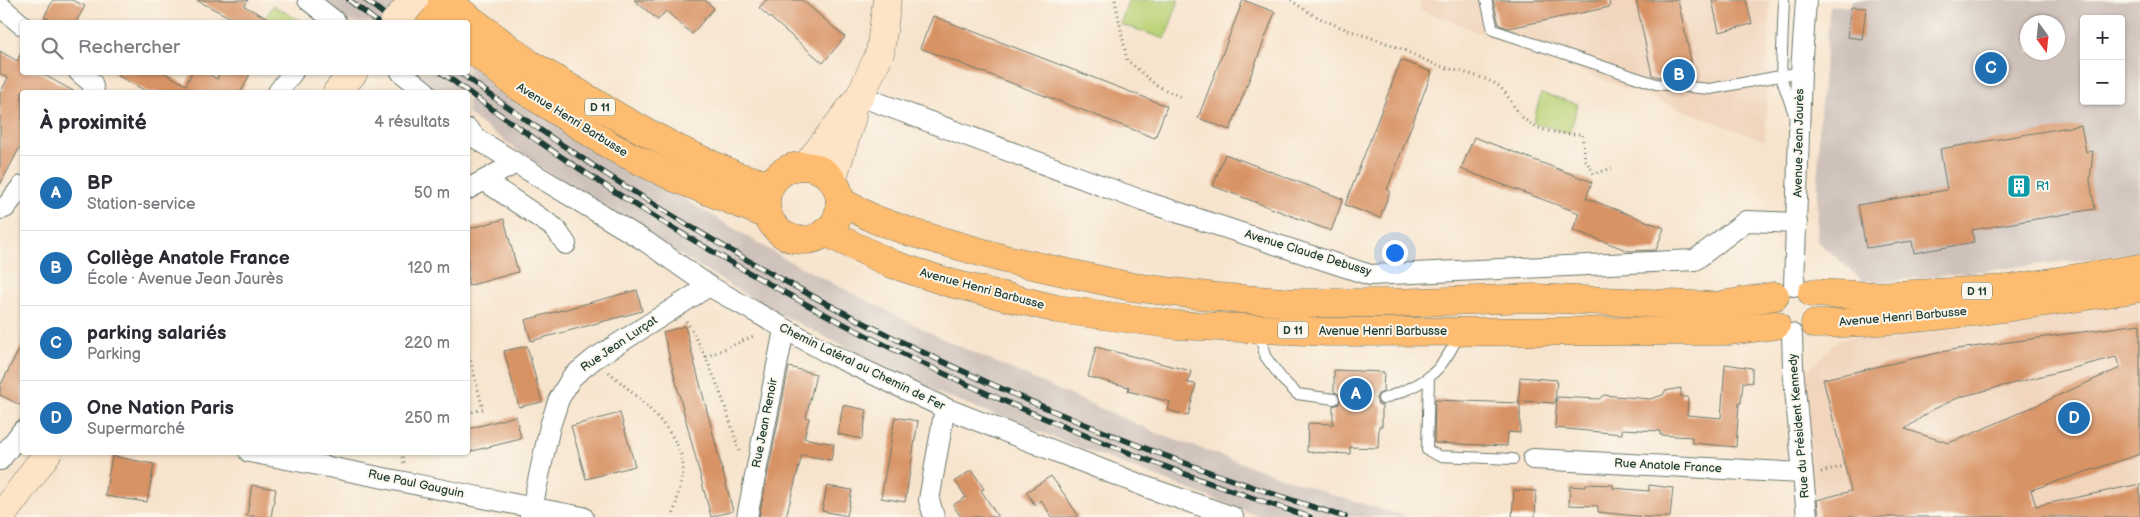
<!DOCTYPE html>
<html lang="fr">
<head>
<meta charset="utf-8">
<style>
  body { margin:0; font-family:"Balsamiq Sans",sans-serif; background:#f7f7f7; color:#2b2b33 }
  .controls { position:absolute; right:15px; top:15px; display:grid; overflow:hidden; border-radius:5px; box-shadow:0 1px 4px #0004 }
  .controls button { width:45px; height:45px; display:grid; place-items:center; padding:0; border:0; border-bottom:1px solid #e1e1e2; background:#fff; color:#2b2b33; font:25px sans-serif }
  .compass { position:absolute; left:2020px; top:15px; width:45px; height:45px; border-radius:50%; background:#fff; box-shadow:0 1px 4px #0004; rotate:165deg }
  .you { position:absolute; left:1394px; top:252px; width:18px; height:18px; margin:-12px; border:4px solid #fff; border-radius:50%; background:#1a73e8; box-shadow:0 0 0 8px #1a73e833 }
  .badge { display:grid; place-items:center; width:32px; height:32px; border-radius:50%; background:#1f6fb2; color:#fff; font-size:16px; font-weight:700 }
  .pin { position:absolute; translate:-50% -50%; border:2px solid #fff; box-shadow:0 1px 5px #0006 }
  .list { margin:0; padding:0; list-style:none }
  h2 { display:flex; justify-content:space-between; align-items:center; height:65px; margin:0; padding:0 20px; font-size:21px }
  h2 small { font-size:16px; font-weight:400; color:#7c7c81 }
  .list li { display:grid; grid-template-columns:32px 1fr auto; gap:15px; align-items:center; box-sizing:border-box; height:75px; padding:0 20px; border-top:1px solid #e1e1e2 }
  .list b { display:block; font-size:19px; white-space:nowrap }
  .list p { margin:0; font-size:16px; white-space:nowrap; color:#7c7c81 }
  .list em { font-size:16px; font-style:normal; color:#7c7c81 }
  .icon { flex:none; width:28px; height:28px; fill:none; stroke:currentColor; stroke-width:2; stroke-linecap:round; stroke-linejoin:round }
  .map { position:relative; flex:none; width:2140px; height:517px; overflow:hidden }
  .search { position:absolute; background:#fff; box-shadow:0 1px 4px #0004; left:20px; top:20px; width:450px; height:55px; display:flex; align-items:center; gap:12px; box-sizing:border-box; padding:0 18px; border-radius:5px; color:#7c7c81; font-size:19px }
  .panel { position:absolute; background:#fff; box-shadow:0 1px 4px #0004; left:20px; top:90px; width:450px; height:365px; border-radius:5px }
  .map>svg:first-child { display:block }
</style>
</head>
<body>
<div class="map">
<svg width="2140" height="517" viewBox="0 0 2140 517">
  <rect width="100%" height="100%" fill="#fbf7ec"/>
  <filter id="ink" filterUnits="userSpaceOnUse"><feTurbulence type="fractalNoise" baseFrequency=".02" numOctaves="2"/><feDisplacementMap in="SourceGraphic" scale="10" xChannelSelector="R" yChannelSelector="G"/><feConvolveMatrix kernelMatrix="1 2 1 2 8 2 1 2 1" color-interpolation-filters="sRGB"/></filter>
  <filter id="wash" filterUnits="userSpaceOnUse"><feTurbulence type="fractalNoise" baseFrequency=".0096" numOctaves="4" result="noise"/><feDisplacementMap in="SourceGraphic" scale="20" xChannelSelector="R" yChannelSelector="G"/><feGaussianBlur stdDeviation="1.12" result="paint"/><feColorMatrix in="noise" values="0 0 0 0 0 0 0 0 0 0 0 0 0 0 0 0 0 1.4 0 .05"/><feComposite in="paint" operator="in"/></filter>
  <g filter="url(#wash)">
    <rect width="100%" height="100%" fill="#f7e4cd"/>
    <g fill="#f1d5bd">
      <path d="M1422,0H1770L1765,141L1418,9Z"/>
      <path d="M2140,300V517H1809L1805,374L1839,339L2029,320Z"/>
    </g>
    <g fill="#cec1ba" fill-rule="evenodd">
      <path d="M318,0H394L424,22H345Z"/>
      <path d="M1852,0H2140V253L1883,282L1863,281L1817,241L1819,126L1830,5L1851,7ZM2084,19H2121V101H2084ZM2028,22H2058V52H2028Z"/>
      <path d="M468,54L604,151L785,259L945,340L1159,434L1330,494L1408,517H1261L925,388L761,304L571,189L468,114V92H437L409,73L468,72Z"/>
    </g>
    <g fill="#bbd277" stroke="#6d8856">
      <path d="M1129,0H1179L1165,39L1120,24Z"/>
      <path d="M273,5L302,22H263Z"/>
      <path d="M1541,93L1578,104L1570,133L1533,123Z"/>
    </g>
    <g id="blocks">
      <g fill="#d89365" fill-rule="evenodd">
        <path d="M53,0H72L85,6L76,22H54L44,17Z"/>
        <path d="M196,0H248L244,6L275,22H239Z"/>
        <path d="M634,0H705L714,8L692,34L666,11L658,20Z"/>
        <path d="M766,0H802L845,37L823,63L759,8Z"/>
        <path d="M1243,0L1275,12L1230,130L1198,118Z"/>
        <path d="M1493,0H1609L1610,7L1509,28L1499,25Z"/>
        <path d="M1636,0H1678L1693,70L1659,77L1652,75Z"/>
        <path d="M1712,0H1746L1752,24L1719,32Z"/>
        <path d="M1851,7L1866,8L1862,39L1847,37Z"/>
        <path d="M933,16L1167,106L1155,138L920,48Z"/>
        <path d="M0,51L17,61L22,51V72H39L75,92H22V143L0,185V93L8,78L0,74Z"/>
        <path d="M1401,60L1432,72L1387,190L1390,191L1380,218L1345,205Z"/>
        <path d="M111,72H163L186,85L192,72H206L217,79L220,72H251L241,92H148Z"/>
        <path d="M2081,125L2086,152L2093,151L2090,181L2095,209L1972,230L1974,242L1914,253L1912,241L1866,248L1858,205L1947,190L1940,149Z"/>
        <path d="M1474,137L1592,182L1586,198L1664,228L1656,250L1629,251L1573,230L1579,213L1461,169Z"/>
        <path d="M1225,154L1343,199L1331,231L1213,186Z"/>
        <path d="M504,219L518,272L468,286V229Z"/>
        <path d="M637,290L642,311L531,341L525,320Z"/>
        <path d="M2140,324V454L2031,490L2036,506L2140,484V517H1819L1817,500L1851,491L1823,379L1951,350ZM2116,357L2120,368L1965,437L1948,443L1905,429L1932,410L1960,397Z"/>
        <path d="M685,326L733,511L711,517L663,332Z"/>
        <path d="M22,344V406L0,395V386Z"/>
        <path d="M527,346L542,402L519,407L504,351Z"/>
        <path d="M1096,347L1191,371L1188,383L1196,384L1188,416L1168,410L1170,402L1128,391L1129,387L1088,377Z"/>
        <path d="M1725,364L1752,368V383L1743,382L1741,403H1739L1736,447L1692,443V437L1660,435V431L1622,429V434L1555,428L1557,397L1599,399L1604,395L1650,399L1663,395L1665,391L1681,388V397H1688L1687,415L1721,418Z"/>
        <path d="M789,367L816,374L806,417L809,418L804,438L834,444L831,460L802,455L786,517H759Z"/>
        <path d="M1334,370L1384,372L1383,392L1378,394L1376,398L1378,404L1382,406V426H1379L1378,448L1350,447V454L1307,452L1308,423L1333,424V406L1339,404L1341,399L1339,394L1334,392Z"/>
        <path d="M1520,377L1557,380L1555,403L1519,401Z"/>
        <path d="M1435,400L1520,403V433L1508,432L1507,446L1434,443Z"/>
        <path d="M843,405L867,410L862,439L838,434Z"/>
        <path d="M620,413L635,466L586,479L571,426Z"/>
        <path d="M516,416L521,439L468,452V429Z"/>
        <path d="M895,417L918,421L905,502L881,498Z"/>
        <path d="M112,456L154,464L147,502L105,496Z"/>
        <path d="M972,470L984,489L981,490L998,517H961L953,505L966,497L955,481Z"/>
        <path d="M1051,476L1067,498L1079,517H1052L1041,500L1035,505L1026,492Z"/>
        <path d="M1586,484L1613,485V488L1649,491V485L1673,488L1670,517H1646L1598,512V506L1569,505L1570,486L1585,487Z"/>
        <path d="M252,485L276,489L271,517L247,516Z"/>
        <path d="M827,486L852,490L847,516L822,511Z"/>
        <path d="M1514,490L1536,491L1535,517H1512Z"/>
      </g>
    </g>
  </g>
  <g filter="url(#ink)">
    <use href="#blocks" fill-opacity="0" stroke="#6b776a" stroke-width="1"/>
    <g fill="none" stroke-linecap="round" stroke-linejoin="round">
      <g stroke="#6b776a" stroke-width="12">
        <g id="lane">
          <path d="M1486,0L1493,30L1656,84L1710,89L1801,72"/>
          <path d="M1784,0L1781,77L1794,114"/>
          <path d="M1259,329L1265,356L1282,379L1297,394L1334,399"/>
          <path d="M1429,378L1427,450L1439,456L1513,459"/>
          <path d="M1383,399C1425,383 1440,376 1459,334"/>
        </g>
      </g>
      <g stroke="#6b776a" stroke-width="22">
        <g id="street">
          <path d="M308,0L336,22"/>
          <path d="M0,6L22,25"/>
          <path d="M79,72L92,83L94,92"/>
          <path d="M401,72L426,92"/>
          <path d="M278,92L293,72"/>
          <path d="M860,96L1143,201L1370,275L1695,260L1746,221L1797,223"/>
          <path d="M468,129L477,139L516,163L645,241L709,286L830,354L945,408L1149,488L1233,517"/>
          <path d="M485,181L555,228L566,244"/>
          <path d="M468,189L516,163"/>
          <path d="M0,209L5,208L22,186"/>
          <path d="M1794,286L1801,72L1806,0"/>
          <path d="M1792,334L1793,368L1807,517"/>
          <path d="M249,452C361,472 472,497 583,517"/>
          <path d="M1533,459L1803,473"/>
          <path d="M0,460L22,431"/>
          <path d="M530,517L550,426L559,399L572,377L594,359L709,286"/>
          <path d="M747,517L784,330"/>
          <path d="M934,517L929,500L945,408"/>
        </g>
      </g>
      <g stroke="#6b776a" stroke-width="29">
        <g id="secondary">
          <path d="M337,92L354,72"/>
          <path d="M806,166L860,96L880,53L887,0"/>
          <path d="M832,180L852,117"/>
          <path d="M1,517L48,452"/>
        </g>
      </g>
      <g stroke="#6b776a" stroke-width="29">
        <g id="primary">
          <path d="M411,0L437,22"/>
          <path d="M445,0L530,64L620,118L680,150L737,176L770,185"/>
          <path d="M468,46L518,86L614,148L675,178L768,215"/>
          <circle cx="803" cy="203" r="37"/>
          <path d="M840,201L874,219L913,233L1005,259L1132,287L1216,297L1296,303H1395L1535,298L1716,306L1775,296"/>
          <path d="M825,232L892,264L950,283L1057,309L1177,325L1328,332L1728,331L1776,325"/>
          <path d="M1812,293L1876,296L2009,289L2140,268"/>
          <path d="M1815,324C1924,322 2033,304 2140,288"/>
        </g>
      </g>
      <g stroke="#6b776a" stroke-width="3" stroke-dasharray="1 4" stroke-linecap="butt">
        <path d="M1115,0L1127,60L1157,86L1183,98"/>
        <path d="M1291,0C1321,24 1359,33 1395,46C1409,52 1423,60 1437,65C1455,71 1480,75 1496,84C1504,89 1510,100 1515,108C1530,132 1556,134 1582,134L1585,159L1594,174L1612,168"/>
        <path d="M686,321C711,361 726,406 739,451"/>
        <path d="M468,351L483,409L468,413"/>
        <path d="M706,357L756,335"/>
        <path d="M609,372C634,395 686,434 683,472C681,487 676,502 673,517"/>
        <path d="M401,452L404,464"/>
        <path d="M1821,472L1844,466"/>
      </g>
      <use href="#lane" stroke="#fff" stroke-width="10"/>
      <use href="#street" stroke="#fff" stroke-width="20"/>
      <use href="#secondary" stroke="#fee4c6" stroke-width="28"/>
      <use href="#primary" stroke="#fdbc70" stroke-width="28"/>
      <g stroke="#1f3d34" stroke-width="5.5">
        <g id="rail">
          <path d="M349,0L377,22"/>
          <path d="M366,0L394,22"/>
          <path d="M441,72C706,269 996,417 1310,517"/>
          <path d="M459,72C729,272 1025,419 1345,517"/>
        </g>
      </g>
      <use href="#rail" stroke="#fbf7ec" stroke-width="4" stroke-dasharray="11" stroke-linecap="butt"/>
      <g stroke="#6b776a" stroke-width="29" stroke-linecap="butt">
        <path id="secondary-bridge" d="M395,22L414,0"/>
      </g>
      <use href="#secondary-bridge" stroke="#fee4c6" stroke-width="28"/>
    </g>
  </g>
  <defs>
    <g id="building-square" transform="scale(1.25)"><rect x="-9" y="-9" width="18" height="18" rx="4" fill="#0f9aa8" stroke="#fbf7ec"/><path d="M-4-6H4V6H1V3H-1V6H-4ZM-2.5-4.3h1.7v1.8h-1.7ZM.8-4.3h1.7v1.8H.8ZM-2.5-1h1.7V.8h-1.7ZM.8-1h1.7V.8H.8Z" fill="#fff"/></g>
  </defs>
  <g fill-rule="evenodd">
    <use href="#building-square" x="2019" y="186"/>
  </g>
  <g text-anchor="middle" dominant-baseline="central" stroke-width="4" stroke-linejoin="round" paint-order="stroke">
    <g fill="#fbf7ec" stroke="#61756b" stroke-width="1">
      <rect x="585" y="98.5" width="30" height="17" rx="4"/>
      <rect x="1962" y="282.5" width="30" height="17" rx="4"/>
      <rect x="1278" y="321.5" width="30" height="17" rx="4"/>
    </g>
    <g font-size="11" font-weight="bold" fill="#1f3d34">
      <text x="600" y="107">D 11</text>
      <text x="1977" y="291">D 11</text>
      <text x="1293" y="330">D 11</text>
    </g>
    <g font-size="12" fill="#1f3d34" stroke="#fbf7ec">
      <text transform="translate(572 120) rotate(32)">Avenue Henri Barbusse</text>
      <text transform="translate(1799 143) rotate(-89)">Avenue Jean Jaurès</text>
      <text transform="translate(1308 253) rotate(17)">Avenue Claude Debussy</text>
      <text transform="translate(982 289) rotate(15)">Avenue Henri Barbusse</text>
      <text transform="translate(1903 317) rotate(-5)">Avenue Henri Barbusse</text>
      <text x="1383" y="331">Avenue Henri Barbusse</text>
      <text transform="translate(619 344) rotate(-34)">Rue Jean Lurçat</text>
      <text transform="translate(862 367) rotate(26)">Chemin Latéral au Chemin de Fer</text>
      <text transform="translate(765 423) rotate(-79)">Rue Jean Renoir</text>
      <text transform="translate(1799 426) rotate(-95)">Rue du Président Kennedy</text>
      <text transform="translate(1668 466) rotate(3)">Rue Anatole France</text>
      <text transform="translate(416 484) rotate(12)">Rue Paul Gauguin</text>
    </g>
    <g font-size="12" fill="#0d838f" stroke="#fbf7ec" text-anchor="start">
      <text x="2036" y="186">R1</text>
    </g>
  </g>
</svg>
<div class="controls">
<button>+</button>
<button>−</button>
</div>
<svg class="compass" viewBox="-18 -18 36 36"><path d="M0-13l5 13h-10z" fill="#e53935"/><path d="M0 13l5-13h-10z" fill="#7c7c81"/></svg>
<div class="you"></div>
<div class="pin badge" style="left:1356px;top:394px">A</div>
<div class="pin badge" style="left:1679px;top:75px">B</div>
<div class="pin badge" style="left:1991px;top:68px">C</div>
<div class="pin badge" style="left:2074px;top:418px">D</div>
<div class="search"><svg class="icon" aria-label="search" viewBox="0 0 24 24"><circle cx="10" cy="10" r="6"/><path d="M15 15l6 6"/></svg>Rechercher</div>
<section class="panel">
<h2>À proximité<small>4 résultats</small></h2>
<ul class="list">
<li><span class="badge">A</span><div><b>BP</b><p>Station-service</p></div><em>50 m</em></li>
<li><span class="badge">B</span><div><b>Collège Anatole France</b><p>École · Avenue Jean Jaurès</p></div><em>120 m</em></li>
<li><span class="badge">C</span><div><b>parking salariés</b><p>Parking</p></div><em>220 m</em></li>
<li><span class="badge">D</span><div><b>One Nation Paris</b><p>Supermarché</p></div><em>250 m</em></li>
</ul>
</section>
</div>
</body>
</html>
